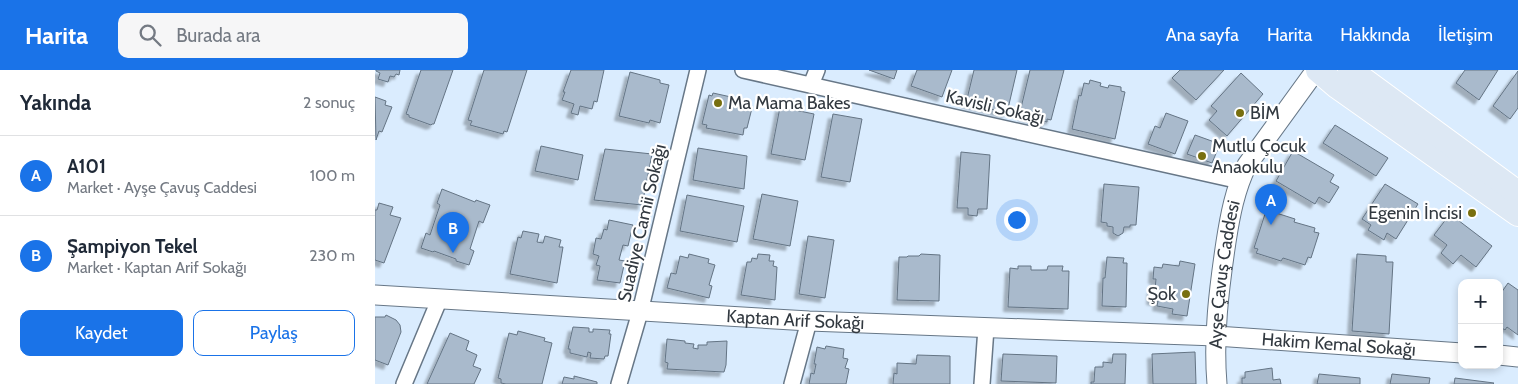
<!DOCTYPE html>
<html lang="tr">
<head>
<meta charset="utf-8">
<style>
  body { margin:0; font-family:Cabin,sans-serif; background:#f6f6f7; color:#1f2937 }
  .controls { position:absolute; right:15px; bottom:15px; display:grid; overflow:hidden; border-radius:10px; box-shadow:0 2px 8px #0003 }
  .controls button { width:45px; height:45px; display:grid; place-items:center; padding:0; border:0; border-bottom:1px solid #e0e1e3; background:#fff; color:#1f2937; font:25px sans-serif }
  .you { position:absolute; left:641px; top:149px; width:18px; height:18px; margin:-12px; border:4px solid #fff; border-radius:50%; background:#1a73e8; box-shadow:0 0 0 8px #1a73e833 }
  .badge { display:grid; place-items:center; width:32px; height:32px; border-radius:50%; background:#1a73e8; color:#fff; font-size:16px; font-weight:700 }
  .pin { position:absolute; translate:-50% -41px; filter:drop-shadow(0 1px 2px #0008) }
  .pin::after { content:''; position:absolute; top:26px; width:18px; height:15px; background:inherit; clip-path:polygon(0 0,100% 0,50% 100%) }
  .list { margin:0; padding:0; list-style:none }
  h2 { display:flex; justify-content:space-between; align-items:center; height:65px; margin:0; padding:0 20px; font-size:21px }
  h2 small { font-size:16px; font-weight:400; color:#747a83 }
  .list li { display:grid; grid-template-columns:32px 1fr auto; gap:15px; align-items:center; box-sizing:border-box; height:80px; padding:0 20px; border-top:1px solid #e0e1e3 }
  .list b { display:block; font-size:19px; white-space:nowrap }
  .list p { margin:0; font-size:16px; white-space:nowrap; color:#747a83 }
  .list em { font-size:16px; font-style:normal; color:#747a83 }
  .actions { display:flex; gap:10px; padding:15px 20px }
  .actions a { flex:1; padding:11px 0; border:1px solid #1a73e8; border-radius:10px; text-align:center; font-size:18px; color:#1a73e8 }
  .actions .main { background:#1a73e8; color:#fff }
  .icon { flex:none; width:28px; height:28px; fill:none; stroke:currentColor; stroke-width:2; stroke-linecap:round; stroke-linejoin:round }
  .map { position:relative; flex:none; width:1143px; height:314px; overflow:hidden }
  header { display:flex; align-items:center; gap:30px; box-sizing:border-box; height:70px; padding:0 25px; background:#1a73e8; color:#fff }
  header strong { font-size:24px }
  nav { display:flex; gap:28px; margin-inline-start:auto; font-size:18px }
  .search { width:350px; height:45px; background:#f6f6f7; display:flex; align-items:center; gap:12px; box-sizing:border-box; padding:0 18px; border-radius:10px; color:#747a83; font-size:19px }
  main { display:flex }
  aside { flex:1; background:#fff }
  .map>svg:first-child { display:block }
</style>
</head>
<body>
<header>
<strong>Harita</strong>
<div class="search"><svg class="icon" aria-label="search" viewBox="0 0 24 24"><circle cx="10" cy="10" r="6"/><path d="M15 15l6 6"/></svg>Burada ara</div>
<nav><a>Ana sayfa</a><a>Harita</a><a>Hakkında</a><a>İletişim</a></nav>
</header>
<main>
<aside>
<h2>Yakında<small>2 sonuç</small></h2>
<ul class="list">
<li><span class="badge">A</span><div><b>A101</b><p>Market · Ayşe Çavuş Caddesi</p></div><em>100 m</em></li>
<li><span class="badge">B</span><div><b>Şampiyon Tekel</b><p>Market · Kaptan Arif Sokağı</p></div><em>230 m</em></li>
</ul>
<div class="actions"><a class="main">Kaydet</a><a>Paylaş</a></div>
</aside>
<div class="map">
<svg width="1143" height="314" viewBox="0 0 1143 314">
  <defs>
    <filter id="shadow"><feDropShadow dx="-4.5" dy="4.5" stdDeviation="1" flood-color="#0004"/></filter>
  </defs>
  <rect width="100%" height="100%" fill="#daecfe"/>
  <g fill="#a9bacc" stroke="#647484" filter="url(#shadow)">
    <path d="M1,0H25L24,5L21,4L19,7L15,6L13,12L3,9L5,3L1,1Z"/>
    <path d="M46,0H78L59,54H57L56,55L34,47V45L31,44Z"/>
    <path d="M109,0H152L132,62L129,61L128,64L95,55L97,51L93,50Z"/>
    <path d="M196,0H229L222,32L219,31L217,39L205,36L203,45L196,43L199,34L187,30L190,22H188Z"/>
    <path d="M494,0H522L519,9Z"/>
    <path d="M542,0H577L567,27L536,16Z"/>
    <path d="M599,0H642L632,43L591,33Z"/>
    <path d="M655,0H689L676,50L672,49V52L648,46V43L645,42Z"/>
    <path d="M805,0H849L821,30L797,8Z"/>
    <path d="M1090,0H1123L1104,30L1081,13Z"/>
    <path d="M1143,1V38L1135,49L1118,36Z"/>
    <path d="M255,2L285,10V13L294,15L285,53L275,50L274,53L244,46Z"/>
    <path d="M866,3L888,24L852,66L834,50L842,41L836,36Z"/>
    <path d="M715,10L726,13L725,16L733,18L734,15L746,17V21L750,22L740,69L697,59L704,25L706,26L709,13L714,14Z"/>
    <path d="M338,23L374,31L373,37L377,38L372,58H369L368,65L331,58L332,55L327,54L334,25L337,26Z"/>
    <path d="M0,27L11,31L10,35L17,37L7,62L4,61L1,70Z"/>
    <path d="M405,37L439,44L430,90L396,84Z"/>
    <path d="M791,43L813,51L800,84L773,74L780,56L785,58Z"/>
    <path d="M458,44L487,49L475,112L446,107Z"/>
    <path d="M960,55L1013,88L1001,106L948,73Z"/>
    <path d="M820,65L845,74L837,93L812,84Z"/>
    <path d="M166,76L208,85L203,110L160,101Z"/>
    <path d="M323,78L372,86L369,119L318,110Z"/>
    <path d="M230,79L277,84L267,135L219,130Z"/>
    <path d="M918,81L959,105L955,112L964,117L954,133L944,127L940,134L901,111Z"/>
    <path d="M586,82L615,85L612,139H603L602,146L593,145V138H582Z"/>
    <path d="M729,114L764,117L761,155H755V157H749L748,163L743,166L738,163V157L732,156V153L726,152Z"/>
    <path d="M1010,114L1043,134L1021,169L1012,163L1009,170L993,160L996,155L987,149Z"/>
    <path d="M67,119L100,132L101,130L115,135L108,153L104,151L95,179L99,181L94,195L81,191V189L59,181L58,182L46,178L51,163L55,165L65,135L62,133Z"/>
    <path d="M387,124L423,131L415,176L378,169Z"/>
    <path d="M312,125L369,136L362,172L305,161Z"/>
    <path d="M4,133L18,137L15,145L26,148L9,193L0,190V140H2Z"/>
    <path d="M895,141L920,149L919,152L940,158L939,162L944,163L936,188L933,187L930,195L908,188L906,191L881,183L883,179L879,178L890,144L893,145Z"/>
    <path d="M1075,144L1117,176L1101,197L1086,185L1078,194L1066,183L1072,175L1059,165Z"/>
    <path d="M234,150L258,155L253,176L248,175L244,190L250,191L245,213L222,210L225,196L221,195L224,186L218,184L221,168L226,169L229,159L232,160Z"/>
    <path d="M148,161L164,164L162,172L168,173L170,166L186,170L184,177H188L182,213L135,204L143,167L146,168Z"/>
    <path d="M433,166L459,170L450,228L424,224Z"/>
    <path d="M314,184L334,189L333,193L340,195L334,215L337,216L334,228L292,218L296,203L301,204L305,186L313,188Z"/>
    <path d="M383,184L395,185L394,191H399L398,196L402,197L400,230L366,225L372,192H376L377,188L382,189Z"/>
    <path d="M546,184L565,185L564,231L522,230L524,187H532L533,186H544Z"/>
    <path d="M982,184L1011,186V192H1018L1014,264L977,261Z"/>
    <path d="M732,187L749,188L748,193H752L751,237L727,236L728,208H730Z"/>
    <path d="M805,191L820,194L812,246L797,244L798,239L782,236L783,231L776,230L777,219H780L781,209H778L779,197L787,198L788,194L804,196Z"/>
    <path d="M643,196H656V200H672L673,196H688L687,201H694L693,239L633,237L635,198L643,199Z"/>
    <path d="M1133,213L1143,220V265L1132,257L1130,260L1125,257L1126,255L1124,253V226Z"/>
    <path d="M11,245L21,250L25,255L26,262L13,295L0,290V247H10Z"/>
    <path d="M198,257L214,258V262H218V259L235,260L234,264H236L233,286H230L229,289L215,288L216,283L213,282L212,287L195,283V279H193Z"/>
    <path d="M143,261L170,268L169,271L177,273L167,314H131L126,313V309L123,308L134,263L142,265Z"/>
    <path d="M75,263L94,271L91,280L102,285L98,296L106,299L99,314H52Z"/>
    <path d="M292,269L310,271V273L319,274L318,278L323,279V275H332V272L352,271L351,295L349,302L292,299L293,293L290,292Z"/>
    <path d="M451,276L469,279L468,288L473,289L470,298L474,299L471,314H434L436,303L439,304L441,294H439L442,277L450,279Z"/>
    <path d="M820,282L821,314H778L777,284Z"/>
    <path d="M628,284L682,286L681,313L626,311Z"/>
    <path d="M738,284H751L750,314H716V312H719L720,297H728V292L737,293Z"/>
    <path d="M542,285L575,286V314H518L519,303L522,304V293L541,294Z"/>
    <path d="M897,298L898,310L905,309L906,314H867V308H870V302Z"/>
    <path d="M944,304L985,308V314H942Z"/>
    <path d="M1017,304L1055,308L1054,314H1015Z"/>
    <path d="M199,306L222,312V314H187L189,307L199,309Z"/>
    <path d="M1080,308L1119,313L1118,314H1079Z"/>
  </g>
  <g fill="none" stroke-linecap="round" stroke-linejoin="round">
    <g stroke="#677787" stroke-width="18">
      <g id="minor">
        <path d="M368,0L865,111"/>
        <path d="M436,15L442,0"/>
        <path d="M29,314L65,228"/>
        <path d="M244,314L265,242L323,0"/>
        <path d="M417,314L434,251"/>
        <path d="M607,314L611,258"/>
      </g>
    </g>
    <g stroke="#677787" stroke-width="21">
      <g id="tertiary">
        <path id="s1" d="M0,225L434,251L841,266L1087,283"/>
        <path d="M1124,285L1143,287"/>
        <path id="s2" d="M842,314C838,267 844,219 851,172C855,146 860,119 872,95L941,0"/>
      </g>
    </g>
    <g stroke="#fff" stroke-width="26">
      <g id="primary">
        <path d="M943,0L963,17L1143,144"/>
        <path d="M975,0L1143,123"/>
      </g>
    </g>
    <use href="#minor" stroke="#fff" stroke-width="15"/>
    <use href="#tertiary" stroke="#fff" stroke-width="19"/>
    <use href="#primary" stroke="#dde8f4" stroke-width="24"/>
  </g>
  <g fill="#786f0f" stroke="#fff" stroke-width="2">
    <circle cx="343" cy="33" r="5"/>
    <circle cx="865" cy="43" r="5"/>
    <circle cx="827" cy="86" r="5"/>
    <circle cx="1097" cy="143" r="5"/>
    <circle cx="811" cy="224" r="5"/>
  </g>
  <g text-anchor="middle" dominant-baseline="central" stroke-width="4.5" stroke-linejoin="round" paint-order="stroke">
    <g font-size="18" fill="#323940" stroke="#fff" text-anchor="start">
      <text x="353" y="33">Ma Mama Bakes</text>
      <text x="875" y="43">BİM</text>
      <text x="837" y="76">Mutlu Çocuk<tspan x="837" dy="21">Anaokulu</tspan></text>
      <text x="1087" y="143" text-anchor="end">Egenin İncisi</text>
      <text x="801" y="224" text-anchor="end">Şok</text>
    </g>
    <g font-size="18" fill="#323940" stroke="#fff">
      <text transform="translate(620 37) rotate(13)">Kavisli Sokağı</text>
      <text transform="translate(267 153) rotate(-77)">Suadiye Camii Sokağı</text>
      <text stroke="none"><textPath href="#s2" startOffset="110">Ayşe Çavuş Caddesi</textPath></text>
      <text stroke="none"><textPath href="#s1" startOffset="421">Kaptan Arif Sokağı</textPath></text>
      <text stroke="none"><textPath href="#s1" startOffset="965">Hakim Kemal Sokağı</textPath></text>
    </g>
  </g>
</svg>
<div class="controls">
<button>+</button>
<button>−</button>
</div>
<div class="you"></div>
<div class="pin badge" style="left:896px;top:155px">A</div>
<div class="pin badge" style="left:78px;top:183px">B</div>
</div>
</main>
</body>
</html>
